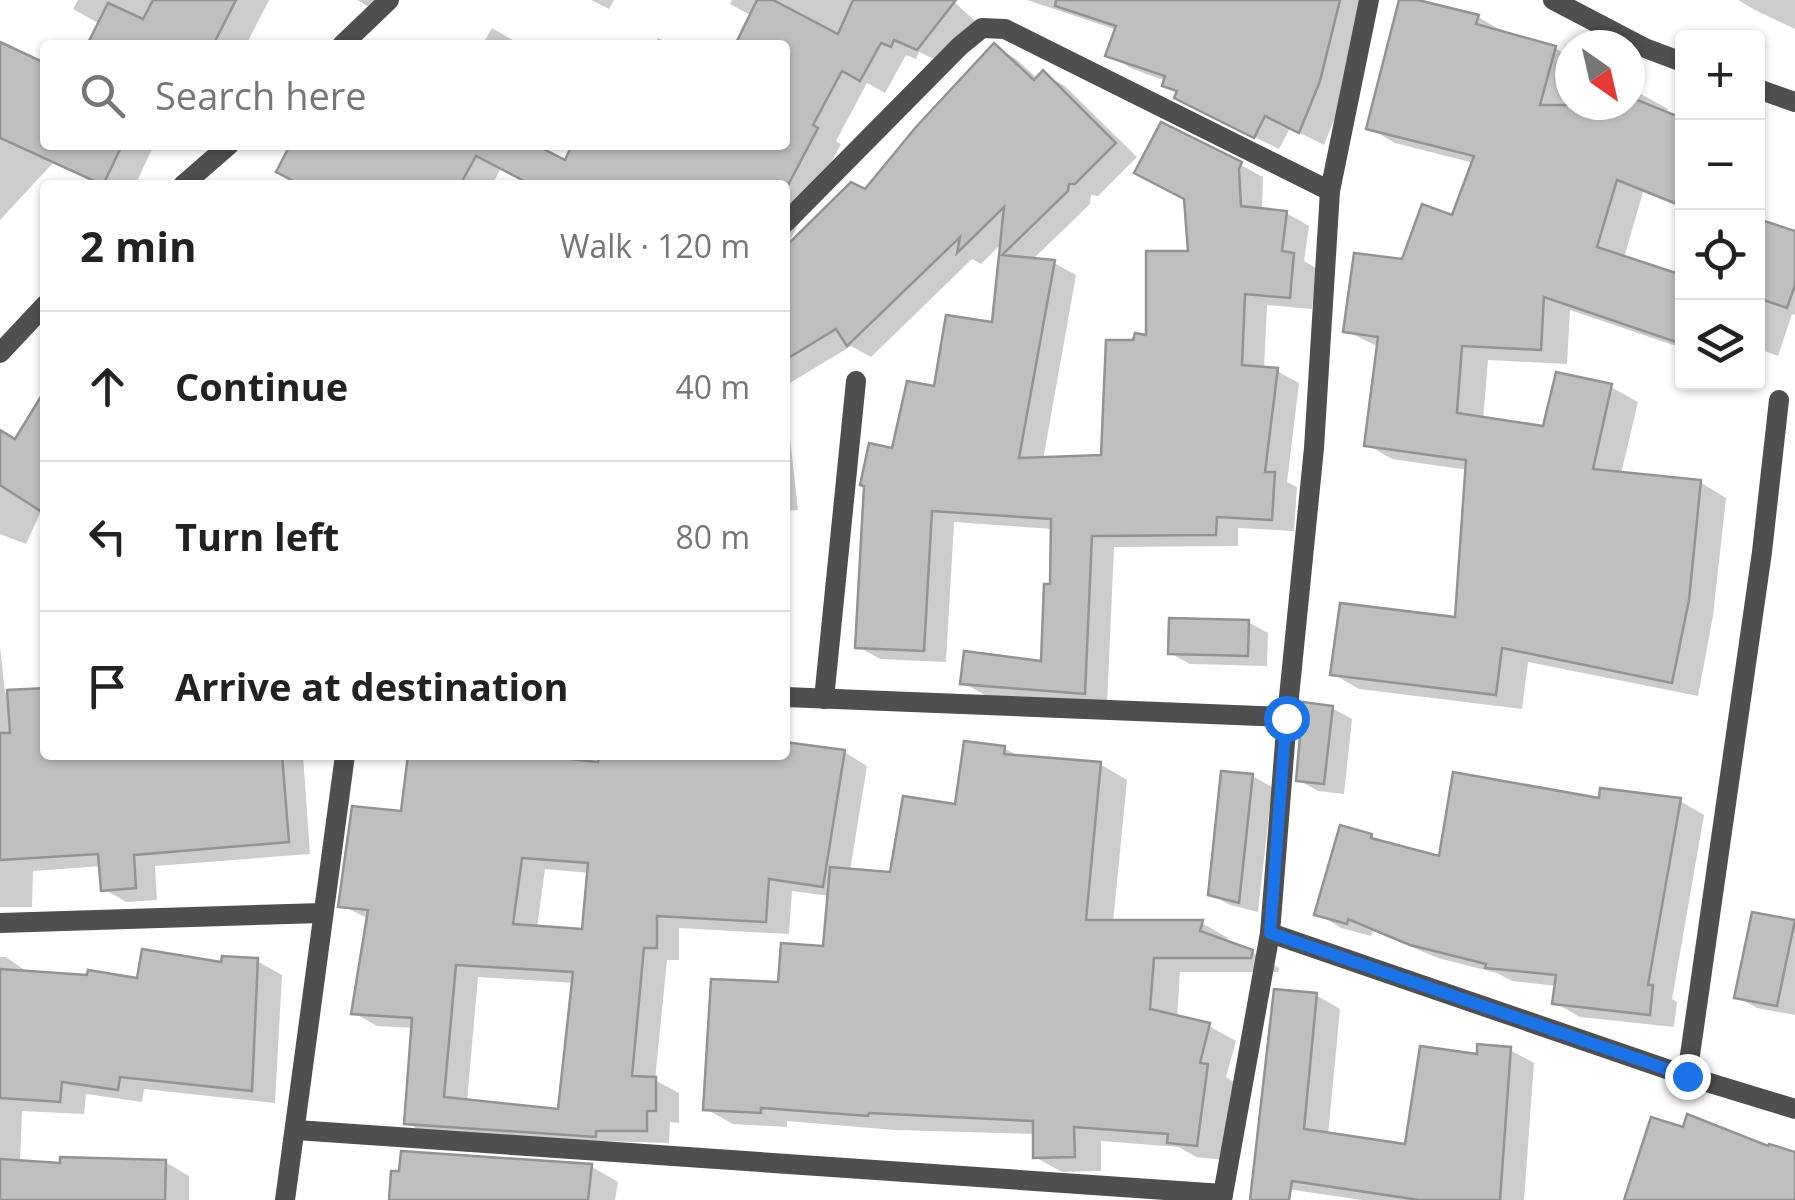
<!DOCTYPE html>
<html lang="en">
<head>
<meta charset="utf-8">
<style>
  body { margin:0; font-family:"Open Sans",sans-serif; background:#f2f2f2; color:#222 }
  .controls { position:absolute; right:30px; top:30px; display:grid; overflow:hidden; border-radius:10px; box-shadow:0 2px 8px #0004 }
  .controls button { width:90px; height:90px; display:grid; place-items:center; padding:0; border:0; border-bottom:2px solid #e0e0e0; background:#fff; color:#222; font:50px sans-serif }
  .compass { position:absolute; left:1555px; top:30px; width:90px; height:90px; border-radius:50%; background:#fff; box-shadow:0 2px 8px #0004; rotate:146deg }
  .stop { position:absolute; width:30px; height:30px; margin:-22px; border:8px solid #1a73e8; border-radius:50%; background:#fff }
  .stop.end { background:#1a73e8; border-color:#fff; box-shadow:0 2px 10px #0008 }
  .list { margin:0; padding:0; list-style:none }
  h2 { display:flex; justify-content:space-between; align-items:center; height:130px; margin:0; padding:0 40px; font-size:42px }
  h2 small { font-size:32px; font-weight:400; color:#767676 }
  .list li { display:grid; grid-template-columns:65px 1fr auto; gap:30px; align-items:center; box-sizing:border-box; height:150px; padding:0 40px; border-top:2px solid #e0e0e0 }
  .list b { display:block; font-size:38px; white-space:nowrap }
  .list em { font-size:32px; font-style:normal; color:#767676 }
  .icon { flex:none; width:55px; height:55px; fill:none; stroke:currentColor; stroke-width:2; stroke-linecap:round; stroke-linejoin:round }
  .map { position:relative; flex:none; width:1795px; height:1200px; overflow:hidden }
  .search { position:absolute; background:#fff; box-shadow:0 2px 8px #0004; left:40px; top:40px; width:750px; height:110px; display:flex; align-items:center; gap:25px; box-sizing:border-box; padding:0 35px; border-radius:10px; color:#767676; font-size:38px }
  .panel { position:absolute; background:#fff; box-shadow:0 2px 8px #0004; left:40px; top:180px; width:750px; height:580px; border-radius:10px }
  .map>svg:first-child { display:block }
</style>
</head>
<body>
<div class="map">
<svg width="1795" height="1200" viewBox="0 0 1795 1200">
  <rect width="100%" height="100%" fill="#fff"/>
  <g fill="#0003" fill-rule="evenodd">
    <path d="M78,0H269L246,45H90L100,24L73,9Z"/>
    <path d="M357,0H391L381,14Z"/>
    <path d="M591,0H614L609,9Z"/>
    <path d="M732,0H952L975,21L943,63L919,52L916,59L906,55L885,93L867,83L836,141L841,144L790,240L785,236V185H523L539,149L566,163L575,145H785V45H738L752,16L730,4Z"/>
    <path d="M1027,0H1369L1344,95L1324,145L1290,128L1279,149L1201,111L1165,84L1166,81L1133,69L1108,55L1117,30Z"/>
    <path d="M1402,0L1478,17L1504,32L1555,48L1570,57V105H1630V91L1641,94L1668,109L1666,114L1682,121V208L1643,192L1624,258L1682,278V348L1570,310L1567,364L1488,360L1483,420L1545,429L1611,387L1638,402L1621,474L1700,482L1726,498L1713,616L1698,696L1528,662L1522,709L1359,689L1333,674L1458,620L1468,470L1392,459L1366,444L1379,347L1346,331L1404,262L1454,218L1474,163L1395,143L1369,128Z"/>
    <path d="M1738,0H1795V29L1755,10Z"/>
    <path d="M492,28L516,42L520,45H482Z"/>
    <path d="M658,38L672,45H654Z"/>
    <path d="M994,46L1016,59L1038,79L1043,74L1065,86L1137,157L1098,196L1091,195L1090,204L1032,260L1054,263L1076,275L1043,460L1104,457L1135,342L1148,338L1190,253L1241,165L1263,177L1262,211L1286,213L1309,226L1304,261L1316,268L1312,309L1267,305L1264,369L1277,371L1299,383L1287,482L1297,487L1294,531L1238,528V546L1114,547L1107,705L985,695L963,683L1044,664L1053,587V529L954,522L946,662L880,659L857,646L894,450L936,389L994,325L1003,242L981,264L972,259L871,357L851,346L785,386V305L865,192Z"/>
    <path d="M0,51L45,66V145H154L135,185H101L53,163L0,220Z"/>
    <path d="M300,145H513L492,185H304Z"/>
    <path d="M1758,221L1795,233V315L1792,314L1778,356L1762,350L1758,364Z"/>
    <path d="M45,406V511L42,509L26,544L0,534V433L16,442Z"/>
    <path d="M785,436L790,438L798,510L785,511Z"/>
    <path d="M785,569L788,607L785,615Z"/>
    <path d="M1248,622L1268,633L1267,666L1190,664L1170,653Z"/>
    <path d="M0,646L5,693L45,690V755H303L310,854L155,866L157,900L126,902L104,889L102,866L33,871L32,907H0Z"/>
    <path d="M1332,708L1352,719L1344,794L1318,791L1298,780Z"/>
    <path d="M785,742L844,752L867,766L850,871L892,875L957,807L1004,748L1022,758L1100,764L1127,780L1113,923H1202L1228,938L1227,943L1252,952L1279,968L1278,972H1180L1177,1018L1209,1026L1236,1041L1226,1077L1234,1082L1223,1160L1196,1157L1179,1147L1101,1141V1171L1062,1172L1035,1157V1134L895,1130L787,1121V1127L733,1124L706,1109L781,985L825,949L830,896L792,891L789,934L679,928V960H667L655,1080L679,1093V1123L670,1122L669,1143L429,1136L406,1122L414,1028L377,1026L354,1013L369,919L341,905L403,814L411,755H560L559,761L601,765L602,755H686L762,760L763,755H785ZM545,869L590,873L584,931L537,928ZM478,977L575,983L560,1112L467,1102Z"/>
    <path d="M1252,776L1272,787L1258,912L1230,905L1210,894Z"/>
    <path d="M1601,800L1680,801L1704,815L1672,999L1677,1002L1674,1027L1580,1017L1555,1003L1557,986L1512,981L1497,973L1438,958L1373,931L1371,936L1341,928L1317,913L1371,837L1385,845L1441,859Z"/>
    <path d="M1754,915L1795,923V1015L1757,1008L1737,997Z"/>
    <path d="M0,957H6L30,974L139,980L257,961L282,975L275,1103L144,1089L142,1102L86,1094L84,1114L22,1111L20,1163L62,1166L165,1162L189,1176V1200H0Z"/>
    <path d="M1316,995L1340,1009L1328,1135L1407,1147L1479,1057L1510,1050L1534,1063L1524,1200H1362L1280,1188Z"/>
    <path d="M592,1167L618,1182L615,1200H391Z"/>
  </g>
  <g fill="#bfbfbf" stroke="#939393" stroke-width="2.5" fill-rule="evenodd">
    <path d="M153,0H236L213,45H87L108,3L143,19Z"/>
    <path d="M757,0H773L838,34L853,0H956L917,50L894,40L891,47L881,43L860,81L842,71L813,125L818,128L785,191V185H532L476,156L460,185H301L276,172L290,145H536L565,160L572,145H785V45H735Z"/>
    <path d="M1056,0H1340L1320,81L1299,133L1265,116L1254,138L1174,98L1177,91L1162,86L1165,76L1105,56L1116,26L1055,6Z"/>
    <path d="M1399,0H1418L1479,15L1476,24L1556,46L1540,105H1630V97L1682,118V206L1617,180L1597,247L1682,275V344L1544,297L1541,350L1462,346L1457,413L1543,426L1556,372L1612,384L1593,469L1701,480L1689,600L1672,683L1502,648L1496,695L1330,675L1340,603L1455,617L1466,460L1364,446L1378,337L1343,332L1354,253L1402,259L1422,204L1452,215L1474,156L1366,129Z"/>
    <path d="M0,42L45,63V145H122L103,185L0,138Z"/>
    <path d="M994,43L1034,80L1043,70L1116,143L1075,184H1069L1068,191L1002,255L1055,260L1019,458L1101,455L1106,340H1133L1135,333L1146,335V251H1188L1184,199L1134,173L1161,122L1242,162L1239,169L1241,206L1287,211L1282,251L1294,253L1290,298L1245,294L1242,365L1278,368L1265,472H1275L1272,520L1217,517L1216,535L1092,536L1085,694L960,684L964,651L1041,661L1044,584H1050L1051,519L932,511L924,651L855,648L864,486L860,485L869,443L892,448L907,381L934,386L946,315L992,322L1004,207L957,253L960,237L847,346L836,329L785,360V247L851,182L865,189L916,127Z"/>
    <path d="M1758,219L1795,231V285L1787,308L1758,298Z"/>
    <path d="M45,390V514L0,485V430L15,439Z"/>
    <path d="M1169,618L1249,620L1248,656L1168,654Z"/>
    <path d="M45,688V755H282L289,842L134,855L136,888L101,891L98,854L0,860V733H10L7,690Z"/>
    <path d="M1303,702L1333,706L1324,784L1296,781Z"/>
    <path d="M964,741L1005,746L1004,754L1101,762L1086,920H1203L1200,931L1253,950L1251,958H1154L1150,1009L1210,1023L1200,1063L1208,1064L1197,1146L1167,1143L1168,1134L1074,1127L1075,1157L1033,1158V1121L869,1113L868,1116L761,1108V1113L703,1110L711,979L778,982L781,943L823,946L830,867L890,872L903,796L955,804Z"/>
    <path d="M785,742L845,750L823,887L769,879L766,922L657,916V948H644L632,1076L656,1077V1111H647V1131H596V1137L404,1124L412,1018L351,1014L368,910L338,907L352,806L401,811L408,755H535L598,762L599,755L760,758V755H785ZM522,858L588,863L582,929L513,924ZM456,965L573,972L558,1109L444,1097Z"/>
    <path d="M1221,771L1253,774L1239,903L1208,895Z"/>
    <path d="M1453,772L1599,798L1600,788L1681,798L1648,985H1653L1650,1015L1552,1004L1556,975L1485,968L1486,964L1410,945L1348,919L1347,924L1314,915L1340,825L1372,834L1371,838L1439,856Z"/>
    <path d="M1752,912L1795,920L1777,1006L1734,998Z"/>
    <path d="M142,949L221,962L222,956L258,958L252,1091L120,1077L118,1090L62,1082L60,1102L0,1098V969L87,975L88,970L137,978Z"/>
    <path d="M1274,989L1317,993L1304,1129L1405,1144L1420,1046L1477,1054V1044L1511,1047L1500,1200H1419L1292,1181L1289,1200H1250Z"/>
    <path d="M1687,1114L1768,1146L1769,1144L1795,1152V1200H1624L1651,1117L1683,1127Z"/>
    <path d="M401,1151L592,1164L588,1200H389L391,1171H399Z"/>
    <path d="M60,1157L166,1160L165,1200H0V1159L60,1163Z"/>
  </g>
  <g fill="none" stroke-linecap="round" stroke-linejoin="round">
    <g stroke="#4f4f4f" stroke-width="20">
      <path d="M1553,0L1645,48L1682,62"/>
      <path d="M342,45L389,0"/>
      <path d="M1758,89L1795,102"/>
      <path d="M183,185L229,145"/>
      <path d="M785,223L960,46L982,28L1005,29L1330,191"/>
      <path d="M0,353L45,305"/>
      <path d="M785,697L1287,717"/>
      <path d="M824,699L856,381"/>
      <path d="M0,923L322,913"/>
      <path d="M1270,933L1687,1076L1795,1109"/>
      <path d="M1687,1076L1762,552L1779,400"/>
      <path d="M296,1130L1223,1194"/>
      <path d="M285,1200L345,755"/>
      <path d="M1222,1200L1270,933L1287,717L1314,448L1330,191L1369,0"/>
    </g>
  </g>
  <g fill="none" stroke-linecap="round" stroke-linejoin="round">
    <path stroke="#1a73e8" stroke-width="12" d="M1286,718L1270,933L1687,1076"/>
  </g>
</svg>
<div class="controls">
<button>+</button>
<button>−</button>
<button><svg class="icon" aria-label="locate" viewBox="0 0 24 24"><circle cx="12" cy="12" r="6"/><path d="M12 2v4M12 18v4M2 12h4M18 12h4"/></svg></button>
<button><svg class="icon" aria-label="layers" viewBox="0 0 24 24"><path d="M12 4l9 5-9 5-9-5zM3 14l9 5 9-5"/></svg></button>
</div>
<svg class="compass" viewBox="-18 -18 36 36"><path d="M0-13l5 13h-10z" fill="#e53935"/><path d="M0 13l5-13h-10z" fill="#767676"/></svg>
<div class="stop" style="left:1286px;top:718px"></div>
<div class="stop end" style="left:1687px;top:1076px"></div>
<div class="search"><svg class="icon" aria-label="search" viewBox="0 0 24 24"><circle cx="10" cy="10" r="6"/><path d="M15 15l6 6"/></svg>Search here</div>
<section class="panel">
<h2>2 min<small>Walk · 120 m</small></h2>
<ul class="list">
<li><svg class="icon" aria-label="ahead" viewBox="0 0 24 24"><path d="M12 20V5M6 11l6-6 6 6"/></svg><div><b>Continue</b></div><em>40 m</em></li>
<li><svg class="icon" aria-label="left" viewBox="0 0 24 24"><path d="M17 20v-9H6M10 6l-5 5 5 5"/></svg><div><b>Turn left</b></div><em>80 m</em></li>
<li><svg class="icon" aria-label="arrive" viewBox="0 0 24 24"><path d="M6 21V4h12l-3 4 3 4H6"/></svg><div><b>Arrive at destination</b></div></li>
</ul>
</section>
</div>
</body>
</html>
